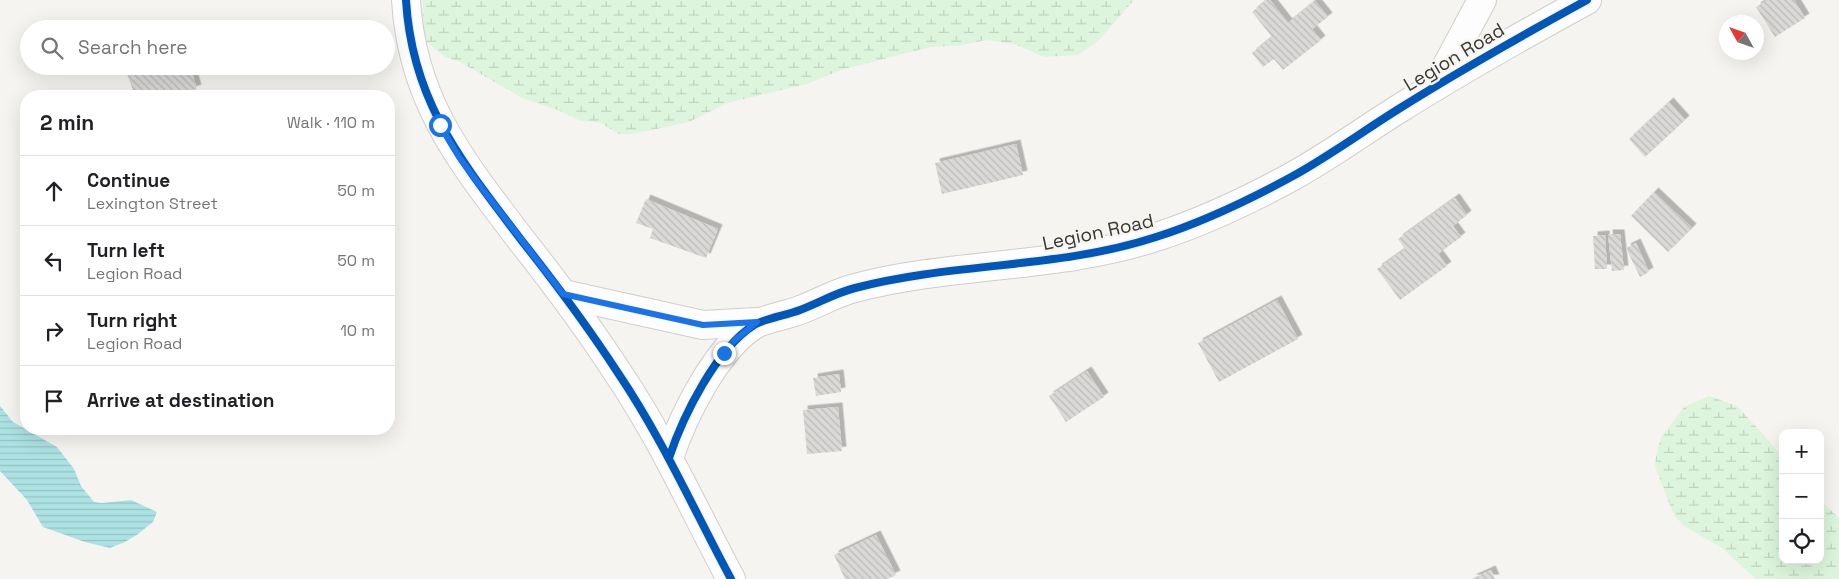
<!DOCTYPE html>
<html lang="en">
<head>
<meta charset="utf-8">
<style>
  body { margin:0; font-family:"Space Grotesk",sans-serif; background:#f2f2f2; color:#202124 }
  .controls { position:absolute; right:15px; bottom:15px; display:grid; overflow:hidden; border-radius:10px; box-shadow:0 5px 20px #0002 }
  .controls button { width:45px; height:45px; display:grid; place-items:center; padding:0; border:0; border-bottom:1px solid #e0e0e0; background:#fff; color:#202124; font:25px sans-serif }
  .compass { position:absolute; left:1719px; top:15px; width:45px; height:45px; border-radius:50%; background:#fff; box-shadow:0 5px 20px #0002; rotate:310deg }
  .stop { position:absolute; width:15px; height:15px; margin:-11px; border:4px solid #1a73e8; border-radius:50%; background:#fff }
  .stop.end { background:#1a73e8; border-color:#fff; box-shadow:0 1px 5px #0008 }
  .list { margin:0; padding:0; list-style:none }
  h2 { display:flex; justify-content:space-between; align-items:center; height:65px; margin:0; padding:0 20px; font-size:21px }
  h2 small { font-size:16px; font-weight:400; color:#757577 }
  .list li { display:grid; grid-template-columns:32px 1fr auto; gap:15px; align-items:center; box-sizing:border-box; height:70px; padding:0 20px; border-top:1px solid #e0e0e0 }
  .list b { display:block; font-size:19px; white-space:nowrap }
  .list p { margin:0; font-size:16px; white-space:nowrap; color:#757577 }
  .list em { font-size:16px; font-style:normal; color:#757577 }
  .icon { flex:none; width:28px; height:28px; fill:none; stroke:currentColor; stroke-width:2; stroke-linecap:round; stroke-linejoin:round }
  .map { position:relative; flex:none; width:1839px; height:579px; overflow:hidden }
  .search { position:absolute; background:#fff; box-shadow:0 5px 20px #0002; left:20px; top:20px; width:375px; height:55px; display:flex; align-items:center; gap:12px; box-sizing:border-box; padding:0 18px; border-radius:28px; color:#757577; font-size:19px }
  .panel { position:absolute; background:#fff; box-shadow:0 5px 20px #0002; left:20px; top:90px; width:375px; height:345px; border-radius:20px }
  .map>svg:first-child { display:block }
</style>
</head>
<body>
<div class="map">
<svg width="1839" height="579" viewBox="0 0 1839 579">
  <defs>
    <pattern id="wetland-marsh" width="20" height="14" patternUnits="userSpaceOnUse" patternTransform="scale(1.25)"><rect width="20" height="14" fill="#ddf5dc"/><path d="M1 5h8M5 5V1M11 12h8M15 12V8" fill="none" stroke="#bed3bd"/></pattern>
    <pattern id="water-rules" width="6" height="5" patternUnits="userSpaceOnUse" patternTransform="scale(1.25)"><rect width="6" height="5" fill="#ace2e3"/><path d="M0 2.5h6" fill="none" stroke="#95c3c3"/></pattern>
    <pattern id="building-back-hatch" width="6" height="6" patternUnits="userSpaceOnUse" patternTransform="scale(1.25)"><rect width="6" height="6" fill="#dad9d7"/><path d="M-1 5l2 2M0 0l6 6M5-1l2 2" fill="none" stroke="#bcbbb9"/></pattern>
    <filter id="shadow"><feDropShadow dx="4.5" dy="-4.5" stdDeviation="0" flood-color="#0004"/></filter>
  </defs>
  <rect width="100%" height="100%" fill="#f5f4f1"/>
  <g fill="url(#wetland-marsh)">
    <path d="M423,0H1134L1097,42L1078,55L1044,57L1014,44L986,40L963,45L930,47L841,70L807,84L727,103L689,122L632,134H619L599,122L581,121L560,111L522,98L460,62L445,57L422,38Z"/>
    <path d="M1709,396L1737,406L1762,433L1783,458V560H1820V500L1839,518V579H1756L1722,548L1684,526L1674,515L1655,467L1656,457L1661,437L1684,407Z"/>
  </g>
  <path fill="url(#water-rules)" d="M0,406L13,422L57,447L74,469L81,486L94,502L102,503L131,500L157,512L153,522L138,534L125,542L110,548L85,542L43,527L27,500L0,471Z"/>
  <g fill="url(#building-back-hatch)" filter="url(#shadow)">
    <path d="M1267,0H1270L1288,23L1315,1L1328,17L1312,29L1321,40L1283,70L1274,59L1263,67L1252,53L1272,37L1252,12Z"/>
    <path d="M1767,0H1794L1805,18L1775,37L1756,7Z"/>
    <path d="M116,66H190L197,89L175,96H135L125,68L118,70Z"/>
    <path d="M1669,102L1685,120L1645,157L1629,139Z"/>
    <path d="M1016,144L1023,175L942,194L935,163Z"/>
    <path d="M1654,192L1692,228L1668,252L1631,216Z"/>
    <path d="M1455,198L1467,215L1453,226L1461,237L1438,254L1447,266L1400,300L1377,269L1405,249L1398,239Z"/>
    <path d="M646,199L718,229L706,258L650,238L653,229L636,223Z"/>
    <path d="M1608,234H1620L1624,270L1612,271Z"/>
    <path d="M1605,235L1607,269H1595L1593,236Z"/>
    <path d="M1636,243L1649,272L1640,277L1626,248Z"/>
    <path d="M1277,300L1298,339L1219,382L1198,343Z"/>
    <path d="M1087,371L1104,397L1066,422L1049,396Z"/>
    <path d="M839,374L841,392L816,396L813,378Z"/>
    <path d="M838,407L842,451L807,454L803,410Z"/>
    <path d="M876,535L896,575L887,579H845L834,555Z"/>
    <path d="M1491,570L1495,579H1471Z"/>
  </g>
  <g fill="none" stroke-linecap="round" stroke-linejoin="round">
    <g stroke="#cececb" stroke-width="30">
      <g id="minor">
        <path d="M406,0C412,103 463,163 522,241C556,284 588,327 618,373C662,438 694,510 731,579"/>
        <path d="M1436,86L1482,0"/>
        <path d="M563,294L703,325L757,322"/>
        <path d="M669,458C683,416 716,349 754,325C763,319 788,315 800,310C819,303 835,293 855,288C954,262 1058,269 1156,237C1203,222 1249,200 1293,176C1329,156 1362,132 1397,110C1459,71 1523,35 1587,0"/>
      </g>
    </g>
    <use href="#minor" stroke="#fefdfd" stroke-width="28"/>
    <g stroke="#f6f5f0" stroke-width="11">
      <g id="cycleway">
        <path d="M406,0C412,103 463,163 522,241C556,284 588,327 618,373C662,438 694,510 731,579"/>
        <path d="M669,458C683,416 716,349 754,325C763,319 788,315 800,310C819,303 835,293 855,288C954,262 1058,269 1156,237C1203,222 1249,200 1293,176C1329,156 1362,132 1397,110C1459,71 1523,35 1587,0"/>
      </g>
    </g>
    <use href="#cycleway" stroke="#0057b8" stroke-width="8"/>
  </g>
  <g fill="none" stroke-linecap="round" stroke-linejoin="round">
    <path stroke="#1a73e8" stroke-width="6" d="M440,125L459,157L484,191L563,294L703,325L757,322L735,340L724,353"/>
  </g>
  <g text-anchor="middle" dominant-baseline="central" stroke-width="5" stroke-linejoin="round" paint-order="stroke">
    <g font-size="19" fill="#393836" stroke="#f6f5f0">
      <text transform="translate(1454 57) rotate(-31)">Legion Road</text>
      <text transform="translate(1098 232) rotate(-12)">Legion Road</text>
    </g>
  </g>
</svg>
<div class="controls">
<button>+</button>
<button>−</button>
<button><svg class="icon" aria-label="locate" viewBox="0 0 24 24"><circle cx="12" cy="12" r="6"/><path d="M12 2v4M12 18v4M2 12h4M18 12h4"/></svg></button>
</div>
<svg class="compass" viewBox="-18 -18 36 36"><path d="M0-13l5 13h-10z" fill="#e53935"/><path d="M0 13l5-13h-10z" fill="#757577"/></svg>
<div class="stop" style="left:440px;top:125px"></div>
<div class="stop end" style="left:724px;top:353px"></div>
<div class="search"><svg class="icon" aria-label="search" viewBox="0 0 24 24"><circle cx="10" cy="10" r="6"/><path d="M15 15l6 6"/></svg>Search here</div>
<section class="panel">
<h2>2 min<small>Walk · 110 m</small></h2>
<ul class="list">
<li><svg class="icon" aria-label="ahead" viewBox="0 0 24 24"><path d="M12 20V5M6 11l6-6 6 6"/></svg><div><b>Continue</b><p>Lexington Street</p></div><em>50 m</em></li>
<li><svg class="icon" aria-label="left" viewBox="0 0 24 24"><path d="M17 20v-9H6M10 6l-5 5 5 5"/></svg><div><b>Turn left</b><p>Legion Road</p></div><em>50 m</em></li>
<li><svg class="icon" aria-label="right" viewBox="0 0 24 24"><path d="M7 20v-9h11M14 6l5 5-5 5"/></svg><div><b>Turn right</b><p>Legion Road</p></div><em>10 m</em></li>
<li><svg class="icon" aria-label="arrive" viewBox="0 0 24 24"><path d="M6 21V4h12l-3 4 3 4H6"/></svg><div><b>Arrive at destination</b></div></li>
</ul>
</section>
</div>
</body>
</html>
